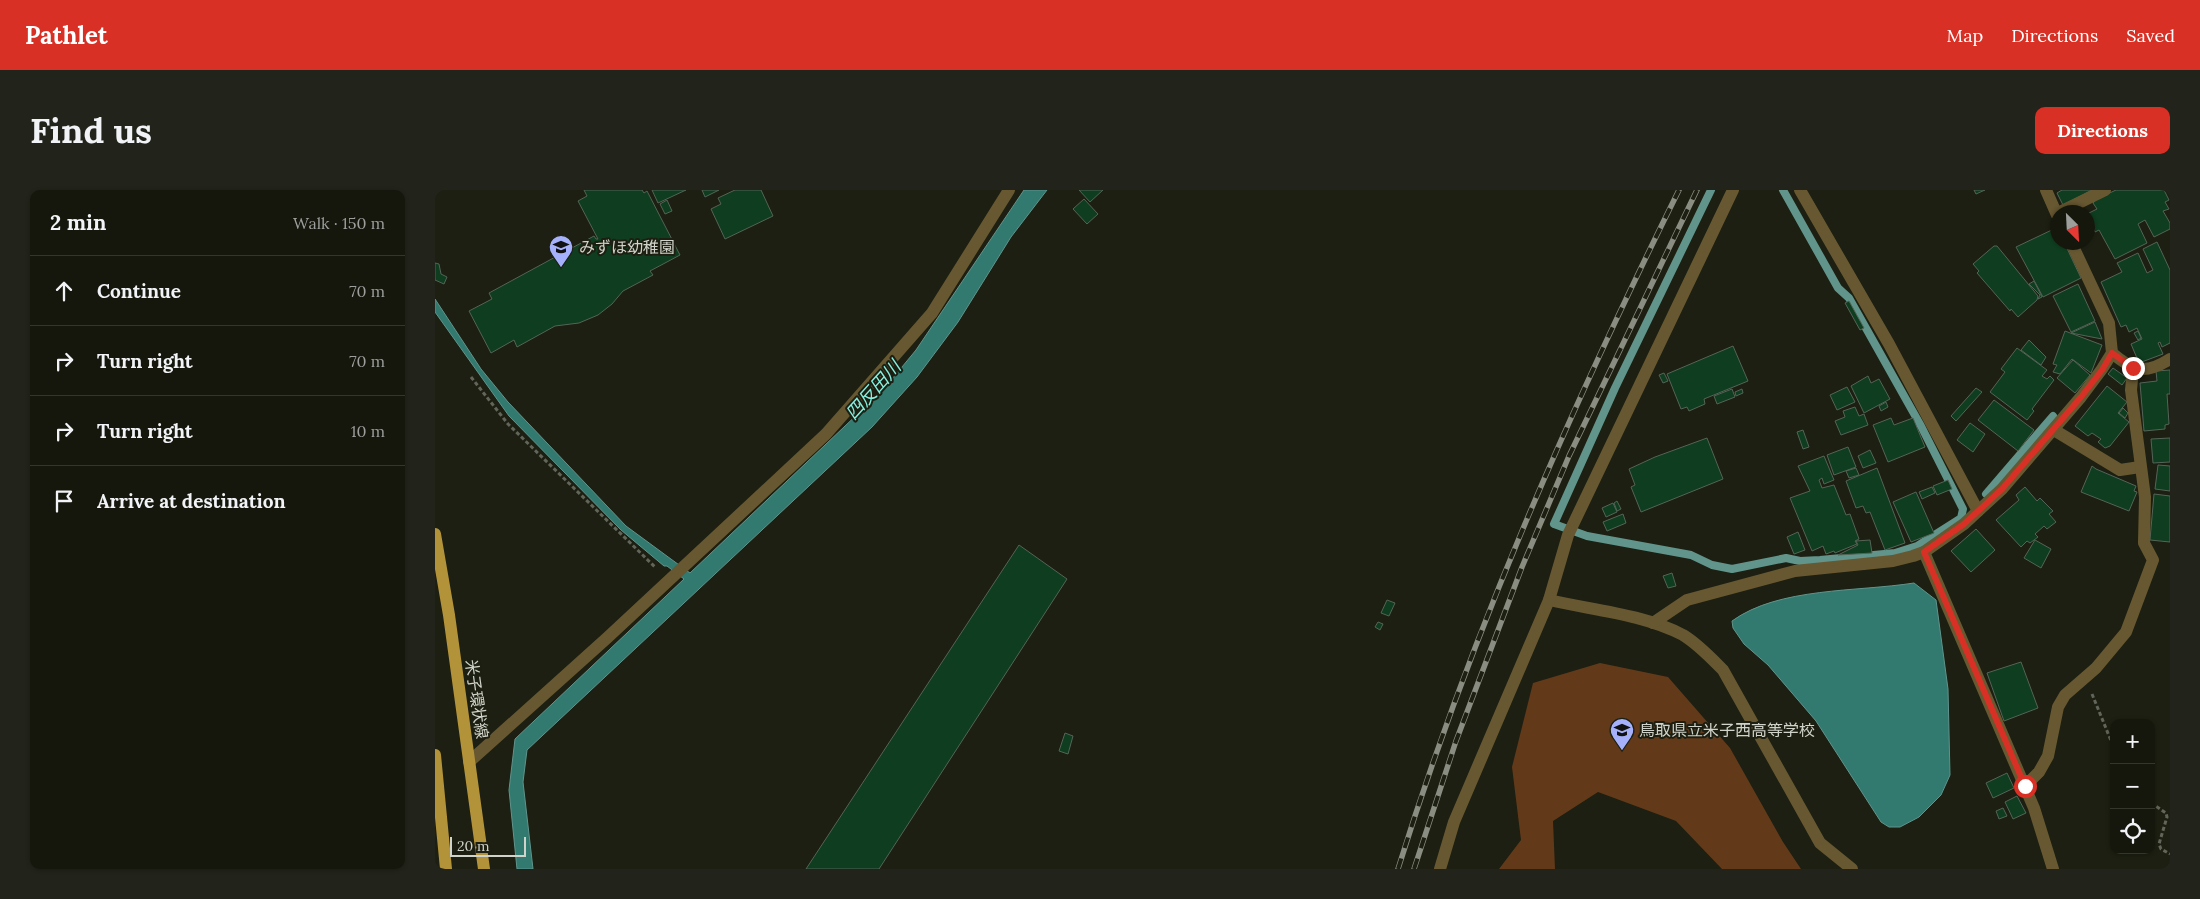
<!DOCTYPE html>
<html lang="en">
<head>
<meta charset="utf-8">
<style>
  body { margin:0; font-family:Lora,"Noto Sans JP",serif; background:#22241b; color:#f1f3f6 }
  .controls { position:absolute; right:15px; bottom:15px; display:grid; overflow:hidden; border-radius:10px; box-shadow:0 1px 4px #0004 }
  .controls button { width:45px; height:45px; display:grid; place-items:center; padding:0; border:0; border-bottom:1px solid #34362e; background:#15170d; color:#f1f3f6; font:25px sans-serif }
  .compass { position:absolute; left:1615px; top:15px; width:45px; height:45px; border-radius:50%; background:#15170d; box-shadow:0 1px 4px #0004; rotate:156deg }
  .scale { position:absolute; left:15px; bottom:12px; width:76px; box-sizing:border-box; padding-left:5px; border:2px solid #d0d3c9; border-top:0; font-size:14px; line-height:18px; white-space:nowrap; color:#d0d3c9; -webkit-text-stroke:4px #1c1f11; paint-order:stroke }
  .stop { position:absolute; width:15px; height:15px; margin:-11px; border:4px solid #d93025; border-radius:50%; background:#fff }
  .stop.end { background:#d93025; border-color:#fff; box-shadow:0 1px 5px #0008 }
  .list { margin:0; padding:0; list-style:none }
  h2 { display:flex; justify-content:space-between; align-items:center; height:65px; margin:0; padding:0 20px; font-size:21px }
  h2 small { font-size:16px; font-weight:400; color:#9d9f9d }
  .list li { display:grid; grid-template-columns:32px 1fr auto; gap:15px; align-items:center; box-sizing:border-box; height:70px; padding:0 20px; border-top:1px solid #34362e }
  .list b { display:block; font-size:19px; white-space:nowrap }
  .list em { font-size:16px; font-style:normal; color:#9d9f9d }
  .icon { flex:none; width:28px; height:28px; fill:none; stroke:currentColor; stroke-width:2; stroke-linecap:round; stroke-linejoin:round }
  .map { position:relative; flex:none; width:1735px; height:679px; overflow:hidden; border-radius:10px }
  header { display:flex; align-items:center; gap:30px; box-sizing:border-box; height:70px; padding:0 25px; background:#d93025; color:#fff }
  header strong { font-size:24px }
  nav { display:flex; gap:28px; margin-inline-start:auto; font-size:18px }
  .intro { display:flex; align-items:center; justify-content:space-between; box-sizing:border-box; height:120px; padding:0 30px }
  h1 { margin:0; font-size:35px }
  .button { padding:12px 22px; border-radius:10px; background:#d93025; color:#fff; font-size:18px; font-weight:700 }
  main { display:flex; gap:30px; padding:0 30px }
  aside { flex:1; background:#15170d; border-radius:10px; box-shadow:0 1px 4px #0004 }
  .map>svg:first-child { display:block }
</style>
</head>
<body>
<header>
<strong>Pathlet</strong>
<nav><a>Map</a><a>Directions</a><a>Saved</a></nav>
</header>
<div class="intro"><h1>Find us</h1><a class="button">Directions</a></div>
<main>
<aside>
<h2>2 min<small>Walk · 150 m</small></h2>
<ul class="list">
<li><svg class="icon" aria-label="ahead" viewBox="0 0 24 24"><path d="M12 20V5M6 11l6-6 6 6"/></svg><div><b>Continue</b></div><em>70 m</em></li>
<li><svg class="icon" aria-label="right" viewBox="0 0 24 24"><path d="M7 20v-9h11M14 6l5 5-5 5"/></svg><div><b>Turn right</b></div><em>70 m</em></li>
<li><svg class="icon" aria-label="right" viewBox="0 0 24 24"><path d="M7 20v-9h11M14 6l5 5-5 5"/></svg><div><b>Turn right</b></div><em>10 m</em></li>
<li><svg class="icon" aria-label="arrive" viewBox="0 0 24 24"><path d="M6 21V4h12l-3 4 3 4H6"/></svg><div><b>Arrive at destination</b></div></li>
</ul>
</aside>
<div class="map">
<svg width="1735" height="679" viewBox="0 0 1735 679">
  <rect width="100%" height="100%" fill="#1c1f11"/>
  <path fill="#623a1a" d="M1165,473L1233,487L1295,558L1348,652L1366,679H1287L1241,631L1163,602L1118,631L1120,679H1064L1086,650L1077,577L1098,493Z"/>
  <g fill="#327970" stroke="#61948b">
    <path d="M589,0H612L576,47L523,132L482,187L437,237L92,560L88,592L98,679H82L74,600L80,549L249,389L232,376H229L186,340L74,226L0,122V109L46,179L73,212L191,336L255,383L448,200L481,160Z"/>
    <path d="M1479,393L1501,410L1513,499L1515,585L1506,605L1484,627L1465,637H1454L1446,632L1381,531L1333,475L1309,454L1298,438L1297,431C1344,397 1422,402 1479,393Z"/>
  </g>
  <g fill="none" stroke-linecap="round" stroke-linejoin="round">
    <g stroke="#61948b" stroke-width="8">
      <path d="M1276,0L1180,198L1119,334L1152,346L1256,365L1277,375L1297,379L1351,368L1365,371L1385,370L1460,363L1482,356L1526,328L1528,319L1486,236L1414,108L1403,98L1348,0"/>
      <path d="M1551,304L1618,226"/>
    </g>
  </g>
  <g fill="#0e3d1f" stroke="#556458">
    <path d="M149,0H207L209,3L212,1L245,65L215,81L218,85L188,101L177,114L163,125L144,133L120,136L82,157L79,150L56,163L34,121L57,109L54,103L159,46L161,49H163L143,11L152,6Z"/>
    <path d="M217,0H251L223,13Z"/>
    <path d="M267,0H284L270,7Z"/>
    <path d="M300,0H326L338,26L290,49L276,19L286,14L283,8Z"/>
    <path d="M644,0H668L655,12Z"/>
    <path d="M1539,0H1550L1541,4Z"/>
    <path d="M1627,0H1657L1628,15L1622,3Z"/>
    <path d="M1681,0H1729L1734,10L1730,12L1734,19L1728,21L1735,33V39L1719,47L1710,30L1703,34L1712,53L1680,69L1664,40L1660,42L1652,24L1662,19L1658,13L1662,9Z"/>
    <path d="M649,9L663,24L652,34L638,19Z"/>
    <path d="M232,10L237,21L230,24L225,14Z"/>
    <path d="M1621,38L1622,52H1629L1646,88L1608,107L1581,57Z"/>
    <path d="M1722,52L1735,80V153L1727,157L1725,152L1723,153L1728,164L1704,173L1696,154L1707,149L1702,138L1694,142L1691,135L1686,137L1666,92L1687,82L1682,73L1703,63L1712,83L1718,80L1708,59Z"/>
    <path d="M1559,56H1562L1603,106L1602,110L1583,127L1576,119L1575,121L1542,83L1544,81L1538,74Z"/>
    <path d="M0,73L4,74L6,84L12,87L9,94L0,90Z"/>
    <path d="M1599,91L1607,107L1603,109L1605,105L1594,94Z"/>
    <path d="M1643,94L1660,131L1636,142L1618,106Z"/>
    <path d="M1414,111L1429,138L1425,140L1410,113Z"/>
    <path d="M1660,132L1667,149L1636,143Z"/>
    <path d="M1630,141L1667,155L1656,183L1637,169L1625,184L1618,182L1622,175L1618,174Z"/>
    <path d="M1703,141L1706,148L1703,150L1699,143Z"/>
    <path d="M1594,150L1611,167L1606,175L1586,160Z"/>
    <path d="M1298,156L1313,191L1269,209L1270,214L1254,221L1252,217L1246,219L1232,184Z"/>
    <path d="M1582,158L1612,180L1607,186L1612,189L1615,186L1619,190L1597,219L1599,221L1592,230L1555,202L1570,182L1566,179Z"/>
    <path d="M1638,170L1655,185L1640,203L1622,188Z"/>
    <path d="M1678,178L1692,188L1687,195L1673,184Z"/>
    <path d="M1735,180V204H1732L1734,234L1730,235V239L1709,241L1705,193L1722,191L1721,181Z"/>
    <path d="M1229,183L1233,191L1228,193L1224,185Z"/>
    <path d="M1433,186L1436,193L1444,189L1455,209L1429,223L1416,196Z"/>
    <path d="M1672,196L1692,212L1683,223L1694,232L1675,256L1670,258L1663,252L1666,249L1657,243L1653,246L1640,236Z"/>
    <path d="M1412,197L1420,212L1402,220L1395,205Z"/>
    <path d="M1541,198L1547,202L1521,231L1516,226Z"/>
    <path d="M1297,199L1300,207L1282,214L1279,206Z"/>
    <path d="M1307,199L1308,203L1301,206L1300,202Z"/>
    <path d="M1559,210L1599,240L1583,261L1543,230Z"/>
    <path d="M1451,212L1453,217L1446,221L1444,216Z"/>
    <path d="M1420,217L1424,226L1429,224L1433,235L1406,245L1400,231L1410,227L1408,221Z"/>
    <path d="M1688,218L1693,223L1690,228L1684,223Z"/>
    <path d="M1456,228L1459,235L1478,228L1490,257L1453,272L1438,235Z"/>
    <path d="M1535,233L1550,244L1538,262L1522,250Z"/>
    <path d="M1368,240L1374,257L1368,259L1362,242Z"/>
    <path d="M1272,248L1288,289L1206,322L1196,297L1200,295L1194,279L1220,267Z"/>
    <path d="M1735,248V272L1718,273L1716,249Z"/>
    <path d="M1413,257L1421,277L1399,285L1392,265Z"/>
    <path d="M1435,260L1441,273L1428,278L1423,266Z"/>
    <path d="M1389,266L1399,290L1389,294L1387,288L1384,290L1387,298L1399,295L1411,325L1415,324L1424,349L1420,351L1422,354L1400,363L1399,361L1391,364L1388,356L1377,361L1355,308L1375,301L1363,276Z"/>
    <path d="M1723,275L1735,276V301L1720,299Z"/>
    <path d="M1657,276L1661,279L1701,296L1699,301L1702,302L1694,321L1646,302Z"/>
    <path d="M1421,278L1424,285L1414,288L1411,281Z"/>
    <path d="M1442,278L1470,353L1450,360L1435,322L1431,323L1428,316L1421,318L1411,291Z"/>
    <path d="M1513,290L1517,299L1502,305L1498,296Z"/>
    <path d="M1497,297L1500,303L1487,309L1484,302Z"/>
    <path d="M1590,297L1602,311L1605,308L1618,321L1614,324L1621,332L1612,339L1609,336L1600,344L1603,347L1595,353L1592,351L1586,357L1561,330L1584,310L1581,305Z"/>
    <path d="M1481,302L1499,343L1476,352L1458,312Z"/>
    <path d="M1719,304L1735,306V352L1715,350Z"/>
    <path d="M1182,311L1186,319L1182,321L1179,313Z"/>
    <path d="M1178,313L1182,322L1171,327L1167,318Z"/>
    <path d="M1188,324L1191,333L1172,341L1168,332Z"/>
    <path d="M1541,339L1560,360L1536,382L1516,361Z"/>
    <path d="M1363,342L1370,360L1359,364L1352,347Z"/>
    <path d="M1435,350L1437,363L1403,365L1423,355L1421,351Z"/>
    <path d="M1600,350L1616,359L1606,378L1589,368Z"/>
    <path d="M584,355L632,389L444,679H371Z"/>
    <path d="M1237,383L1241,396L1233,398L1228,386Z"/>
    <path d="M952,410L960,413L954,426L946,423Z"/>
    <path d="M943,432L948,434L945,440L940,437Z"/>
    <path d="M1586,472L1603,518L1569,531L1552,483Z"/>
    <path d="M630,543L638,546L633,564L624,561Z"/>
    <path d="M1572,583L1579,598L1558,608L1551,593Z"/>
    <path d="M1582,606L1591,623L1578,629L1570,612Z"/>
    <path d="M1568,618L1572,626L1564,629L1561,621Z"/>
  </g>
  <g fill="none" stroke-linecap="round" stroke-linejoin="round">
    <g stroke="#626559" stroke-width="3" stroke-dasharray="4 2.5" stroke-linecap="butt">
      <path d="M36,187L73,234L221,378"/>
      <path d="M1657,504L1679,558"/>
      <path d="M1716,613L1731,623L1732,627L1724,654L1726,659L1735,664"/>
    </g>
    <g stroke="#675831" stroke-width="12">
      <path d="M1365,0L1454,154L1543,321"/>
      <path d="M1611,0L1622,25"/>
      <path d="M1625,22L1670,0"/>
      <path d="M1677,163C1698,181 1710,185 1735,169"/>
      <path d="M1619,240L1685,280L1705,277"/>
      <path d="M1489,362L1599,618L1618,679"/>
      <path d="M1114,410C1157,420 1208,424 1248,445C1263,454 1276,468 1288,480L1385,653L1417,679"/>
      <path d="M1218,433L1252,410L1360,381L1458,371L1478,366L1489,362L1529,334L1567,299L1646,207L1667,179L1677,163L1674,133L1636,52"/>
      <path d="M34,572L172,448L391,244L497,123L574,0"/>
      <path d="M1590,596L1604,582L1613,566L1623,517L1630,505L1661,478L1691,442L1718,370L1709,353L1710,307L1696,200L1698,179"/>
      <path d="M1005,679L1019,632L1114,410L1133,345L1298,0"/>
    </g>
    <g stroke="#b3933a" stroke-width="12">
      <path d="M0,344L14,425L49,679"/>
      <path d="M0,565L11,679"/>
    </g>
    <g stroke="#8a8d81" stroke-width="5.5">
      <g id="rail">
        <path d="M963,679C1036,444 1135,220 1244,0"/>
        <path d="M979,679L1021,551L1087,377L1134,266L1262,0"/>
      </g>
    </g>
    <use href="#rail" stroke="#1c1f11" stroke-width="4" stroke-dasharray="11" stroke-linecap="butt"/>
  </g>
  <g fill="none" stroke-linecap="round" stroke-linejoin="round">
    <path stroke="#d93025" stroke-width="6" d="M1590,596L1489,362L1529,334L1567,299L1646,207L1667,180L1677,163L1698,178"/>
  </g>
  <defs>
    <g id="school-pin" transform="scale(1.25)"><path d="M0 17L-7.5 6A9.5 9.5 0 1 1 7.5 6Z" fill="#a6b1fc" stroke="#1c1f11"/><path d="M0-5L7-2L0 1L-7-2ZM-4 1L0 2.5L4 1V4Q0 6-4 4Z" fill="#111"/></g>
  </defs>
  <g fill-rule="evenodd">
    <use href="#school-pin" x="126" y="57"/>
    <use href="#school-pin" x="1187" y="540"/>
  </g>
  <g text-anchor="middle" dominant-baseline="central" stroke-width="4" stroke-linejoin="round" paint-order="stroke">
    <g font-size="16" fill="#d0d3c9" stroke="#1c1f11" text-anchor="start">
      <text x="144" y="57">みずほ幼稚園</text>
      <text x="1204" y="540">鳥取県立米子西高等学校</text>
    </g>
    <g font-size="16" fill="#d0d3c9" stroke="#1c1f11">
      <text transform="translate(42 509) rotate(82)">米子環状線</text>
    </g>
    <g font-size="18" font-style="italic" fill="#87f2e2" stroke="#1c1f11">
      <text transform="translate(438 200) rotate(-48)">四反田川</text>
    </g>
  </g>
</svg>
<div class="controls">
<button>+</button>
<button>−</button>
<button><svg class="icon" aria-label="locate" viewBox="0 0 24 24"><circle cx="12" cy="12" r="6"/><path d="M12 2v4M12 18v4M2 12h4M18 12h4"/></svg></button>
</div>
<svg class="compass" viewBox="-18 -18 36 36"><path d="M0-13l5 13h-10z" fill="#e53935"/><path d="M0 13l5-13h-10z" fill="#9d9f9d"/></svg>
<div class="scale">20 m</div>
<div class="stop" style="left:1590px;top:596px"></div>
<div class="stop end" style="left:1698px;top:178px"></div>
</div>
</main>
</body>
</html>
